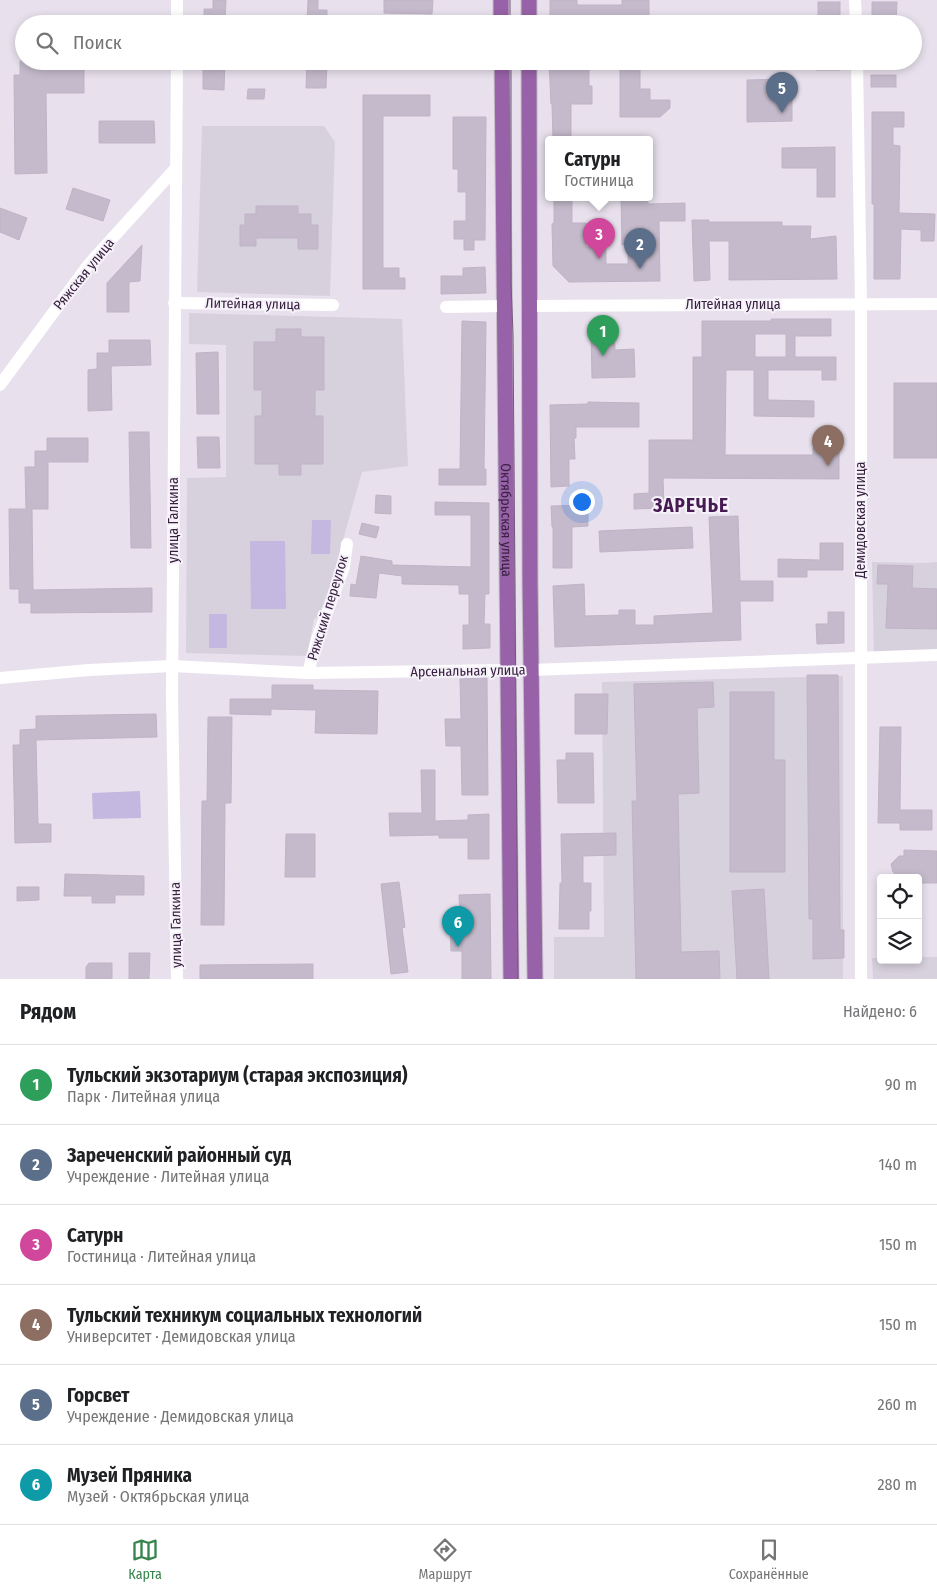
<!DOCTYPE html>
<html lang="ru">
<head>
<meta charset="utf-8">
<style>
  body { margin:0; font-family:"Fira Sans Condensed",sans-serif; background:#f2f2f2; color:#202124 }
  .controls { position:absolute; right:15px; bottom:15px; display:grid; overflow:hidden; border-radius:5px; box-shadow:0 2px 8px #0003 }
  .controls button { width:45px; height:45px; display:grid; place-items:center; padding:0; border:0; border-bottom:1px solid #e0e0e0; background:#fff; color:#202124; font:25px sans-serif }
  .you { position:absolute; left:581px; top:501px; width:18px; height:18px; margin:-12px; border:4px solid #fff; border-radius:50%; background:#1a73e8; box-shadow:0 0 0 8px #1a73e833 }
  .badge { display:grid; place-items:center; width:32px; height:32px; border-radius:50%; background:#35844d; color:#fff; font-size:16px; font-weight:700 }
  .pin { position:absolute; translate:-50% -41px; filter:drop-shadow(0 1px 2px #0008) }
  .pin::after { content:''; position:absolute; top:26px; width:18px; height:15px; background:inherit; clip-path:polygon(0 0,100% 0,50% 100%) }
  .popup { position:absolute; left:545px; top:136px; width:108px; height:65px; box-sizing:border-box; display:grid; place-content:center; border-radius:5px; background:#fff; filter:drop-shadow(0 1px 4px #0005); font-size:16px; white-space:nowrap; color:#757577 }
  .popup b { font-size:19px; color:#202124 }
  .popup::after { content:''; position:absolute; left:50%; top:100%; margin-left:-10px; border:10px solid transparent; border-top-color:#fff }
  .list { margin:0; padding:0; list-style:none }
  h2 { display:flex; justify-content:space-between; align-items:center; height:65px; margin:0; padding:0 20px; font-size:21px }
  h2 small { font-size:16px; font-weight:400; color:#757577 }
  .list li { display:grid; grid-template-columns:32px 1fr auto; gap:15px; align-items:center; box-sizing:border-box; height:80px; padding:0 20px; border-top:1px solid #e0e0e0 }
  .list b { display:block; font-size:19px; white-space:nowrap }
  .list p { margin:0; font-size:16px; white-space:nowrap; color:#757577 }
  .list em { font-size:16px; font-style:normal; color:#757577 }
  .icon { flex:none; width:28px; height:28px; fill:none; stroke:currentColor; stroke-width:2; stroke-linecap:round; stroke-linejoin:round }
  .map { position:relative; flex:none; width:937px; height:979px; overflow:hidden }
  .search { position:absolute; background:#fff; box-shadow:0 2px 8px #0003; left:15px; right:15px; top:15px; height:55px; display:flex; align-items:center; gap:12px; box-sizing:border-box; padding:0 18px; border-radius:28px; color:#757577; font-size:19px }
  .sheet { height:545px; background:#fff }
  nav { display:flex; justify-content:space-around; align-items:center; box-sizing:border-box; height:70px; border-top:1px solid #e0e0e0; background:#fff; font-size:14px; color:#757577 }
  nav a { display:grid; justify-items:center; gap:2px }
  nav .on { color:#35844d }
  .map>svg:first-child { display:block }
</style>
</head>
<body>
<div class="map">
<svg width="937" height="979" viewBox="0 0 937 979">
  <rect width="100%" height="100%" fill="#e8e1ed"/>
  <g fill="#d7d0dd">
    <path d="M202,126H324L335,142L330,296L197,292Z"/>
    <path d="M189,313L402,319L408,466L362,472L322,615L314,619L307,656L186,653L187,478L226,477V345L189,344Z"/>
    <path d="M872,562L923,563L937,562V661L874,663Z"/>
    <path d="M843,676V979H554V937H604L602,682Z"/>
    <path d="M918,957H937V979H873L872,958H881V960H918Z"/>
  </g>
  <g fill="#c4b8e0">
    <path d="M312,520H331L330,554H311Z"/>
    <path d="M250,541H285L286,609H251Z"/>
    <rect x="209" y="614" width="18" height="34"/>
    <path d="M140,791L141,818L93,819L92,793Z"/>
  </g>
  <g fill="#c4bacb" stroke="#c0b3c7" fill-rule="evenodd">
    <path d="M213,0H226L225,24H204V9H213Z"/>
    <path d="M308,0H318V10H327V24H307Z"/>
    <path d="M384,0H433L432,14L384,13Z"/>
    <path d="M550,0H577V5H622V0H649V19H550Z"/>
    <rect x="818" y="2" width="22" height="17"/>
    <path d="M872,2H897L896,24H872Z"/>
    <path d="M20,61H84V93H46L47,173L15,174L14,75H20Z"/>
    <path d="M203,61H225L224,90L203,89Z"/>
    <path d="M307,61H327L326,88H306Z"/>
    <path d="M549,61H589V86H592V104H571V140H553L552,104H551Z"/>
    <path d="M620,61H640V89H650V100H670V108L660,117H620Z"/>
    <rect x="817" y="61" width="23" height="9"/>
    <rect x="871" y="75" width="25" height="12"/>
    <path d="M792,79V121L747,122V80Z"/>
    <path d="M248,89H265L264,99H247Z"/>
    <path d="M363,95H430V116H383V268H399V278H405V289H363Z"/>
    <path d="M872,112H904V127H893V145L900,146L899,213L935,214L934,241H921V230L901,229L900,279H874V204H872Z"/>
    <path d="M453,117H486L485,240H474V250H464V239H454V221H466V192H458V169H453Z"/>
    <path d="M99,121H154L155,143H99Z"/>
    <path d="M835,147V197H817V168H782V148Z"/>
    <path d="M73,188L110,200L103,221L66,209Z"/>
    <path d="M554,198H572V223H586V247H606V264H628V245H622L621,198H648V204L685,203V221H659L660,281L569,282L553,266L552,224L554,223Z"/>
    <path d="M256,206H298V214H311V225H318V249H298V238H256V246H240V225H245V214H256Z"/>
    <path d="M0,208L27,218L19,240L0,232Z"/>
    <path d="M692,220H709V222H782V226H811L810,239L836,236L837,279L729,280V241H709L710,280L694,281Z"/>
    <path d="M142,245L140,281L129,282V312H107V283Z"/>
    <path d="M485,267L486,293L441,294V276H463V268Z"/>
    <path d="M771,319H831V336H795V357H836V380H822V370H768V400L814,401V417L754,416V370H726L725,455H813V448H839V479L663,478L664,508L634,509V494L649,493V440H693V357H702V321H771ZM755,334H786V357H755Z"/>
    <path d="M462,321L486,322L484,469H486V485H439V469H460Z"/>
    <path d="M276,329H301V337H324V390H315V416H323V464H301V475H279V464H255V416H262V390H254V342H276Z"/>
    <path d="M614,331L615,350L634,349L635,377L592,378L591,332Z"/>
    <path d="M109,340H150L151,365L111,366L112,410L88,411V370L97,369V353H109Z"/>
    <path d="M218,352L219,414H197L196,353Z"/>
    <rect x="894" y="383" width="43" height="75"/>
    <path d="M588,402L639,403V427H576V438H574L575,459H569V486L551,487L550,405L588,404Z"/>
    <path d="M129,432H149L151,548H131Z"/>
    <path d="M197,437H219L220,468H198Z"/>
    <path d="M47,438H88V462H48V509H32L33,590L152,588V612L31,613V603H19V589H10L9,509H26L25,467H35V451H47Z"/>
    <path d="M376,495L391,496V514L375,513Z"/>
    <path d="M435,502L489,503V594H485L484,624H490V648L463,649V625H469V594H459V585L402,584V576L379,573L376,598L350,596L351,584L356,585L361,556L392,561V565L471,567V515H435Z"/>
    <path d="M588,505V526L572,527V568H553V527H552L551,506Z"/>
    <path d="M738,516L740,581H773V601H740L741,640L555,647L553,586L584,584L585,616L619,615V610H635V625H654V616L713,613L709,517Z"/>
    <path d="M362,523L379,527L376,538L359,534Z"/>
    <path d="M692,527L693,548L600,552L599,531Z"/>
    <path d="M820,543H843V570H807V577H778V559L820,560Z"/>
    <path d="M878,565L913,566L912,588L937,589V629L886,628L888,584H877Z"/>
    <path d="M828,612H844V643L817,644L816,624H828Z"/>
    <path d="M807,675H838L840,930H844V958L813,959V919H809Z"/>
    <path d="M487,678L488,795H462L461,746H446L445,719H461L460,679Z"/>
    <path d="M713,682L714,707L697,708L699,793L678,794L681,952L719,951L720,979H636L632,801H637L634,684Z"/>
    <path d="M272,685H313V690L378,691L377,734L315,733L316,710L271,709V715L230,714V699H272Z"/>
    <path d="M730,692H774V760H785V872H730Z"/>
    <path d="M575,694H608L607,734H575Z"/>
    <path d="M156,714L157,737L36,740L38,824H51V842L15,843L13,745H20V730L36,729V716Z"/>
    <path d="M208,717H232L231,803H225L224,925H201L202,801H207Z"/>
    <path d="M880,727H901L900,810H932V830H900V823H878Z"/>
    <path d="M566,753H593L594,803H558L557,760H566Z"/>
    <path d="M421,770H435V821L468,820V815L489,814V859H468V838H439V835L390,836L389,813H422Z"/>
    <path d="M616,833V855L583,856V883H591V911H589V929H559L560,883H562L561,834Z"/>
    <path d="M286,834H315V877H285Z"/>
    <path d="M904,850L937,851V883H918V878H899L893,872L891,864L899,856H904Z"/>
    <path d="M65,874L144,876V895H115V903H92V896H64Z"/>
    <path d="M399,882L405,927L402,928L408,972L391,974L381,884Z"/>
    <path d="M17,887H39V900L17,901Z"/>
    <path d="M764,889L769,979H737L732,891Z"/>
    <path d="M490,894L491,979H462V951H451L450,918H460L459,895Z"/>
    <path d="M129,953H150L149,979H129Z"/>
    <path d="M89,963H112V979H86V967Z"/>
    <path d="M313,964V979H200V965Z"/>
  </g>
  <g fill="none" stroke-linecap="round" stroke-linejoin="round">
    <g stroke="#c3bcc6" stroke-width="17">
      <g id="major">
        <path d="M501,0V24"/>
        <path d="M529,0V24"/>
        <path id="s1" d="M502,61L511,979"/>
        <path d="M529,61L530,580L535,979"/>
      </g>
    </g>
    <g stroke="#fff" stroke-width="12">
      <path d="M855,0L856,24"/>
      <path d="M177,24V0"/>
      <path d="M177,61L172,697L177,979"/>
      <path d="M857,61L861,303V979"/>
      <path d="M174,303L333,305"/>
      <path d="M530,306L937,304"/>
      <path d="M446,307L504,306"/>
      <path d="M0,385L89,264L175,169"/>
      <path d="M531,670L937,655"/>
      <path d="M308,673L317,639L344,567L347,544"/>
      <path d="M0,678L89,670L172,666L308,673L508,670"/>
    </g>
    <use href="#major" stroke="#9762a7" stroke-width="15"/>
    <g stroke="#735a7b" stroke-width="1">
      <path d="M510,0V24"/>
      <path d="M511,61V283L513,334L518,979"/>
    </g>
  </g>
  <g text-anchor="middle" dominant-baseline="central" stroke-width="4" stroke-linejoin="round" paint-order="stroke">
    <g font-size="14" fill="#382040" stroke="#f6f2f9">
      <text transform="translate(84 274) rotate(-51)">Ряжская улица</text>
      <text transform="translate(253 304) rotate(1)">Литейная улица</text>
      <text x="733" y="304">Литейная улица</text>
      <text transform="translate(173 520) rotate(-90)">улица Галкина</text>
      <text stroke="none"><textPath href="#s1" startOffset="459">Октябрьская улица</textPath></text>
      <text transform="translate(860 520) rotate(-90)">Демидовская улица</text>
      <text transform="translate(328 608) rotate(-73)">Ряжский переулок</text>
      <text transform="translate(468 671) rotate(-1)">Арсенальная улица</text>
      <text transform="translate(176 925) rotate(-91)">улица Галкина</text>
    </g>
    <g font-size="19" font-weight="bold" letter-spacing="1" fill="#471a54" stroke="#f6f2f9">
      <text x="691" y="505">ЗАРЕЧЬЕ</text>
    </g>
  </g>
</svg>
<div class="controls">
<button><svg class="icon" aria-label="locate" viewBox="0 0 24 24"><circle cx="12" cy="12" r="6"/><path d="M12 2v4M12 18v4M2 12h4M18 12h4"/></svg></button>
<button><svg class="icon" aria-label="layers" viewBox="0 0 24 24"><path d="M12 4l9 5-9 5-9-5zM3 14l9 5 9-5"/></svg></button>
</div>
<div class="you"></div>
<div class="pin badge" style="left:603px;top:356px;background:#2e9e5b">1</div>
<div class="pin badge" style="left:640px;top:269px;background:#5c6f8a">2</div>
<div class="pin badge" style="left:599px;top:259px;background:#d1479c">3</div>
<div class="popup"><b>Сатурн</b>Гостиница</div>
<div class="pin badge" style="left:828px;top:466px;background:#8d6e63">4</div>
<div class="pin badge" style="left:782px;top:113px;background:#5c6f8a">5</div>
<div class="pin badge" style="left:458px;top:947px;background:#0f9aa8">6</div>
<div class="search"><svg class="icon" aria-label="search" viewBox="0 0 24 24"><circle cx="10" cy="10" r="6"/><path d="M15 15l6 6"/></svg>Поиск</div>
</div>
<section class="sheet">
<h2>Рядом<small>Найдено: 6</small></h2>
<ul class="list">
<li><span class="badge" style="background:#2e9e5b">1</span><div><b>Тульский экзотариум (старая экспозиция)</b><p>Парк · Литейная улица</p></div><em>90 m</em></li>
<li><span class="badge" style="background:#5c6f8a">2</span><div><b>Зареченский районный суд</b><p>Учреждение · Литейная улица</p></div><em>140 m</em></li>
<li><span class="badge" style="background:#d1479c">3</span><div><b>Сатурн</b><p>Гостиница · Литейная улица</p></div><em>150 m</em></li>
<li><span class="badge" style="background:#8d6e63">4</span><div><b>Тульский техникум социальных технологий</b><p>Университет · Демидовская улица</p></div><em>150 m</em></li>
<li><span class="badge" style="background:#5c6f8a">5</span><div><b>Горсвет</b><p>Учреждение · Демидовская улица</p></div><em>260 m</em></li>
<li><span class="badge" style="background:#0f9aa8">6</span><div><b>Музей Пряника</b><p>Музей · Октябрьская улица</p></div><em>280 m</em></li>
</ul>
</section>
<nav>
<a class="on"><svg class="icon" aria-label="map" viewBox="0 0 24 24"><path d="M3 6l6-2 6 2 6-2v14l-6 2-6-2-6 2zM9 4v14M15 6v14"/></svg>Карта</a>
<a><svg class="icon" aria-label="directions" viewBox="0 0 24 24"><path d="M12 3l9 9-9 9-9-9zM9 14v-3h6M13 9l2 2-2 2"/></svg>Маршрут</a>
<a><svg class="icon" aria-label="saved" viewBox="0 0 24 24"><path d="M7 4h10v16l-5-4-5 4z"/></svg>Сохранённые</a>
</nav>
</body>
</html>
